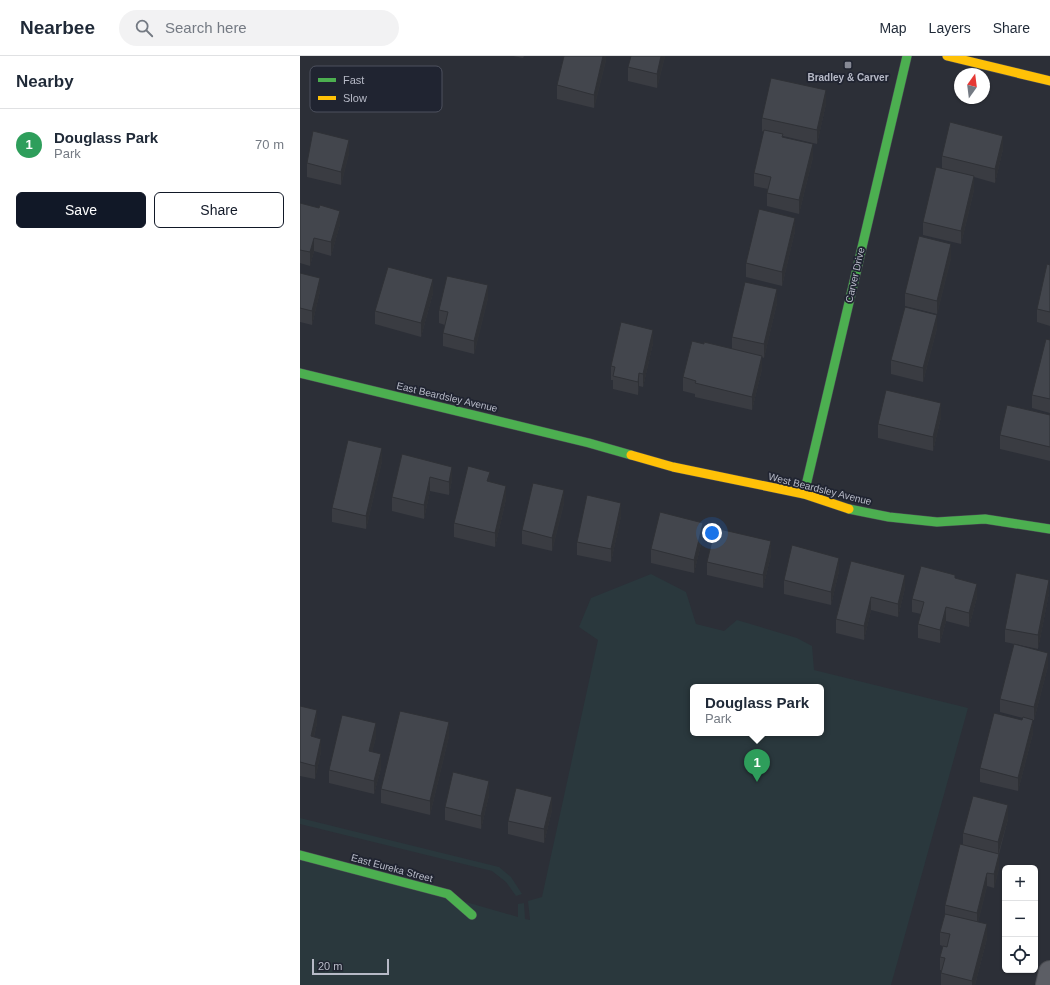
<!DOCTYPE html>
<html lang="en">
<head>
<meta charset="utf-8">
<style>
  body { margin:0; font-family:Arial,sans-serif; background:#f2f2f3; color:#1f2937 }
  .controls { position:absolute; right:12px; bottom:12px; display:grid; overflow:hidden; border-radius:6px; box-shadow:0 1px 3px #0004 }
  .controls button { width:36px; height:36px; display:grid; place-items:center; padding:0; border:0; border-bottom:1px solid #e0e1e3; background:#fff; color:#1f2937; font:20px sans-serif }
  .compass { position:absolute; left:654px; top:12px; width:36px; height:36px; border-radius:50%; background:#fff; box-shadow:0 1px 3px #0004; rotate:14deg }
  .scale { position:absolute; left:12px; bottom:10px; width:77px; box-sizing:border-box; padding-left:4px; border:2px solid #b7bac7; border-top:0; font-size:11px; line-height:14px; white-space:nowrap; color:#b7bac7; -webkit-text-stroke:3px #202431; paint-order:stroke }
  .you { position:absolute; left:412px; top:477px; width:14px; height:14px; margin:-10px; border:3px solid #fff; border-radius:50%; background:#1a73e8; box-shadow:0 0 0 6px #1a73e833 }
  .badge { display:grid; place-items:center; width:26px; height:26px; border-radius:50%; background:#111827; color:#fff; font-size:13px; font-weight:700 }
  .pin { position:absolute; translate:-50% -33px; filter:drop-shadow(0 1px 2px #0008) }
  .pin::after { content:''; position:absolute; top:21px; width:14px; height:12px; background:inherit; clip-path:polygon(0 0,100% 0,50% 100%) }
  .popup { position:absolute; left:390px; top:628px; width:134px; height:52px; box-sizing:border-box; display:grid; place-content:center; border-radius:6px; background:#fff; filter:drop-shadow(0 1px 3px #0005); font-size:13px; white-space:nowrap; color:#747a83 }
  .popup b { font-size:15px; color:#1f2937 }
  .popup::after { content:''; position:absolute; left:50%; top:100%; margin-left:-8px; border:8px solid transparent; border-top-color:#fff }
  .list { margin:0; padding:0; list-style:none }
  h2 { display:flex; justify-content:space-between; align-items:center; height:52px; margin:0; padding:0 16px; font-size:17px }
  h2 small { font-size:13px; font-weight:400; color:#747a83 }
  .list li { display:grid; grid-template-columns:26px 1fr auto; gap:12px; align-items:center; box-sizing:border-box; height:72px; padding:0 16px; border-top:1px solid #e0e1e3 }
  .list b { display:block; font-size:15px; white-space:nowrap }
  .list p { margin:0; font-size:13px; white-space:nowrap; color:#747a83 }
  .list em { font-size:13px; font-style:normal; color:#747a83 }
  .actions { display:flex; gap:8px; padding:12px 16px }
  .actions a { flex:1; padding:9px 0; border:1px solid #111827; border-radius:6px; text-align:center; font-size:14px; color:#111827 }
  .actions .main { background:#111827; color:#fff }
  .icon { flex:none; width:22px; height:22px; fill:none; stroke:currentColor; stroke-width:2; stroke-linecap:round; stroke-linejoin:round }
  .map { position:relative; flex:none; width:750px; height:929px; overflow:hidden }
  header { display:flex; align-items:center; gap:24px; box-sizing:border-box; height:56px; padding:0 20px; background:#fff; border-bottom:1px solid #e0e1e3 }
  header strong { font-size:19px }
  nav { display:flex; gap:22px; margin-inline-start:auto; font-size:14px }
  .search { width:280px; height:36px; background:#f2f2f3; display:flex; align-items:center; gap:10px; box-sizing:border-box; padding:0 14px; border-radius:22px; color:#747a83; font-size:15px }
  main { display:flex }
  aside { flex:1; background:#fff }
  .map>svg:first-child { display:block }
</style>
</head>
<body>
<header>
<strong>Nearbee</strong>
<div class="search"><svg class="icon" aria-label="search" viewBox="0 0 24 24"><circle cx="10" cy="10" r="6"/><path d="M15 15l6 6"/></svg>Search here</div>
<nav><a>Map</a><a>Layers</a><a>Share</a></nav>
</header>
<main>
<aside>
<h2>Nearby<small></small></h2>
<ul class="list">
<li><span class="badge" style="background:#2e9e5b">1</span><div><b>Douglass Park</b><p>Park</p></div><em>70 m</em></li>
</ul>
<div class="actions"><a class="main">Save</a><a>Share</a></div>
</aside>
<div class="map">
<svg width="750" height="929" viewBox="0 0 750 929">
  <rect width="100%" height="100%" fill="#2c2f37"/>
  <g fill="#2a383d" fill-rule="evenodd">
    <path d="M351,518L386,536L396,568L424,575L437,564L497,582L512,590L514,614L668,652L591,929H0V801L107,829L218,861V848L224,847L225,863L230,864L228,845L242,841L298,584L279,571L291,542ZM393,631H521V677H393Z"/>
    <path d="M0,762L199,811L211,821L222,838L216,840L206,826L192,815L0,768Z"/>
  </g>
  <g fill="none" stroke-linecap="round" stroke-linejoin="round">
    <g stroke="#4a4c51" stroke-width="24">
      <path id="street" d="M747,929L750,916"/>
    </g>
    <g stroke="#4a4c54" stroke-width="10">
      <g id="fast">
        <path d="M0,317L289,387L331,399"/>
        <path d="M504,438L607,0"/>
        <path d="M549,453L589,461L637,466L685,463L750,473"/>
        <path d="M0,799L148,838L172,859"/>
      </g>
    </g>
    <g stroke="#4a4c54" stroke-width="10">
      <g id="slow">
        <path d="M647,0L750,25"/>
        <path d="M331,399L373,411L504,438L549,453"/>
      </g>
    </g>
    <use href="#street" stroke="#5c5e65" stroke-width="22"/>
    <use href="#fast" stroke="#4caf50" stroke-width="9"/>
    <use href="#slow" stroke="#ffc107" stroke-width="9"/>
  </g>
  <g fill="#3a3c42">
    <path d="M213,0H224L223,2Z"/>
    <path d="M306,0V4L294,52L257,43V29Z"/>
    <path d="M365,0L357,32L328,25V11Z"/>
    <path d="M526,48L517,88L483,80V81L513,101L499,158L467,150V137L468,133L454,130V117L464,76L462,75V62Z"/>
    <path d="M703,93L695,127L674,121V134L661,188L623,179V166L642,113V100Z"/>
    <path d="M49,97L41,129L7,121V107Z"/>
    <path d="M0,147L40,168L31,200L14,195L10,210L0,207Z"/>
    <path d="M495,175L482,230L446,221V207Z"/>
    <path d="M651,202L637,258L605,250V237Z"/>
    <path d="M750,209V270L737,266V253Z"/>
    <path d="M0,217L20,235L12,269L0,266Z"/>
    <path d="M133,237L121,281L75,268V255Z"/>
    <path d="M188,242L174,298L143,290V277L145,269L139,267V254Z"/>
    <path d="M477,247L464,302L462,301V313L452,354L395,341V338L383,335V321L404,288L432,293V281Z"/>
    <path d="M637,272L623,326L591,318V304Z"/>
    <path d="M750,284V357L732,352V339Z"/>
    <path d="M353,287L343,331L339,330L338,339L313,333V324H311V310Z"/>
    <path d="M750,359V405L700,393V379Z"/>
    <path d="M641,361L633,395L578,382V368Z"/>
    <path d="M102,398L152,424L149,439L130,435L124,463L92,455V441Z"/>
    <path d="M82,405L66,473L32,466V452Z"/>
    <path d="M190,426L206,443L195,491L154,481V467Z"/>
    <path d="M264,447L252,495L222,488V474Z"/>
    <path d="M321,460L311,506L277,499V486Z"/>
    <path d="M403,480L394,517L351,507V493Z"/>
    <path d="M471,499L463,532L407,519V506Z"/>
    <path d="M551,505L605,532L598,561L571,554L564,584L536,577V563Z"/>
    <path d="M539,515L531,549L484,538V524Z"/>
    <path d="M655,522L677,541L669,571L646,565L640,587L618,582V568L621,558L612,556V543Z"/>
    <path d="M749,537L738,593L705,586V573Z"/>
    <path d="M748,610L734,664H733V677L718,735L680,726V712L722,664L723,662L700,656V643Z"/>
    <path d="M0,650L17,667L14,681L21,696L15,723L0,720Z"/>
    <path d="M149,680L130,759L81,747V733Z"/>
    <path d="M76,681L72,696L81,712L74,738L29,727V714Z"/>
    <path d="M189,739L181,773L145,764V751Z"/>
    <path d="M252,754L244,787L208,778V765Z"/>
    <path d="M708,763L699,798V812L694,832L687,830L678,866L687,882L675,929H641V914H640V901L643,890L640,889V876L645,858V849L663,789V777Z"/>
  </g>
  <g fill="#2f3136">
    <path d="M303,0H306V4L294,52V39Z"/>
    <path d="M361,0H365L357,32V18Z"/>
    <path d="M526,34V48L517,88V74Z"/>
    <path d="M703,80V93L695,127V113Z"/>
    <path d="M49,84V97L41,129V116Z"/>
    <path d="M513,88V101L499,158V144Z"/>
    <path d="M674,120V134L661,188V175Z"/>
    <path d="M40,155V168L31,200V186Z"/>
    <path d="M495,162V175L482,230V216Z"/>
    <path d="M14,182V195L10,210V196Z"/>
    <path d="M651,188V202L637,258V245Z"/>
    <path d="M20,222V235L12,269V255Z"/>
    <path d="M133,223V237L121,281V267Z"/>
    <path d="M188,229V242L174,298V285Z"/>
    <path d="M477,233V247L464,302V288Z"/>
    <path d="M637,259V272L623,326V312Z"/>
    <path d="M353,274V287L343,331V318Z"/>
    <path d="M462,300V313L452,354V341Z"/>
    <path d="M339,317V330L338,339V326Z"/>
    <path d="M641,347V361L633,395V381Z"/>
    <path d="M82,392V405L66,473V460Z"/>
    <path d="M152,411V424L149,439V426Z"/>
    <path d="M190,416V429L187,425Z"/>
    <path d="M130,421V435L124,463V449Z"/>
    <path d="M206,430V443L195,491V477Z"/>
    <path d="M264,434V447L252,495V482Z"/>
    <path d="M321,447V460L311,506V493Z"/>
    <path d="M403,467V480L394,517V504Z"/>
    <path d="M471,485V499L463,532V519Z"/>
    <path d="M539,502V515L531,549V536Z"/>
    <path d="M605,519V532L598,561V548Z"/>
    <path d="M749,524V537L738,593V579Z"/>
    <path d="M677,528V541L669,571V557Z"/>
    <path d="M571,541V554L564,584V570Z"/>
    <path d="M646,551V565L640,587V574Z"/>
    <path d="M748,597V610L734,664V651Z"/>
    <path d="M17,654V667L11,694V680Z"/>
    <path d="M733,664V677L718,735V722Z"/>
    <path d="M149,666V680L130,759V745Z"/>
    <path d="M76,667V681L69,709V695Z"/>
    <path d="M21,683V696L15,723V710Z"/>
    <path d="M81,698V712L74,738V725Z"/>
    <path d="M189,725V739L181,773V760Z"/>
    <path d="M252,741V754L244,787V773Z"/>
    <path d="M708,749V763L698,799V786Z"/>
    <path d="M699,798V812L694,832V818Z"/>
    <path d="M687,817V830L677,870V857Z"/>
    <path d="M687,868V882L675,929H672V925Z"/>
  </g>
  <g fill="#43464d" stroke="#2f3136">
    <path d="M264,0H303L294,39L257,29Z"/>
    <path d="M331,0H361L357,18L328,11Z"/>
    <path d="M471,22L526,34L517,74L462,62Z"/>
    <path d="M650,66L703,80L695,113L642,100Z"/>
    <path d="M464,74L483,78L482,81L513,88L499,144L467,137L471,121L454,117Z"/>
    <path d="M13,75L49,84L41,116L7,107Z"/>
    <path d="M636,111L674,120L661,175L623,166Z"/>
    <path d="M0,147L19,152L20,149L40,155L31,186L14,182L10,196L0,194Z"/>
    <path d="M459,153L495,162L482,216L446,207Z"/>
    <path d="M619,180L651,188L637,245L605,237Z"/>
    <path d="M747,208L750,209V256L737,253Z"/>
    <path d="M88,211L133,223L121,267L75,255Z"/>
    <path d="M0,217L20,222L12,255L0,252Z"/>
    <path d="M147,220L188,229L174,285L143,277L148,256L139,254Z"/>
    <path d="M445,226L477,233L464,288L432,281Z"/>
    <path d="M605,251L637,259L623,312L591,304Z"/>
    <path d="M321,266L353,274L343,318L339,317L338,326L313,320L315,311L311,310Z"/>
    <path d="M746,283L750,284V343L732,339Z"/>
    <path d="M392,285L404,288V286L462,300L452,341L395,327L396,325L383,321Z"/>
    <path d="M586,334L641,347L633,381L578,368Z"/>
    <path d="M707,349L750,359V391L700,379Z"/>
    <path d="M48,384L82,392L66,460L32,452Z"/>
    <path d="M102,398L152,411L149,426L130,421L124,449L92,441Z"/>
    <path d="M168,410L190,416L187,425L206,430L195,477L154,467Z"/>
    <path d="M233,427L264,434L252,482L222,474Z"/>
    <path d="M287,439L321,447L311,493L277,486Z"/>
    <path d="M360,456L403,467L394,504L351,493Z"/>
    <path d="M415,472L471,485L463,519L407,506Z"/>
    <path d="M492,489L539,502L531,536L484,524Z"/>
    <path d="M551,505L605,519L598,548L571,541L564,570L536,563Z"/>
    <path d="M621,510L655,519V522L677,528L669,557L646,551L640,574L618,568L624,546L612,543Z"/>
    <path d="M716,517L749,524L738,579L705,573Z"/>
    <path d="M714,588L748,597L734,651L700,643Z"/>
    <path d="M0,650L17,654L11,680L21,683L15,710L0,706Z"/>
    <path d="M100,655L149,666L130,745L81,733Z"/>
    <path d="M694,657L722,664L723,661L733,664L718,722L680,712Z"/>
    <path d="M42,659L76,667L69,695L81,698L74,725L29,714Z"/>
    <path d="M153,716L189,725L181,760L145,751Z"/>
    <path d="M216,732L252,741L244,773L208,765Z"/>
    <path d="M673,740L708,749L698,786L663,777Z"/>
    <path d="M660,788L699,798L694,818L687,817L677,857L645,849Z"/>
    <path d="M645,858L687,868L672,925L641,917L645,902L640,901L643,890L647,891L650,878L640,876Z"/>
  </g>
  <rect fill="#868995" stroke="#202431" stroke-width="1.5" x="544" y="5" width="8" height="8" rx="2"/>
  <g text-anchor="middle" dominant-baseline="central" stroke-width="3.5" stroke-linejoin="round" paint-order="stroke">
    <g font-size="10" font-weight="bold" fill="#b7bac7" stroke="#202431">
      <text x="548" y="21">Bradley &amp; Carver</text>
    </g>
    <g font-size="10" fill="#b7bac7" stroke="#202431">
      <text transform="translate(555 219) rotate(-77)">Carver Drive</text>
      <text transform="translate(147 341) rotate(13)">East Beardsley Avenue</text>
      <text transform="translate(520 433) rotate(14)">West Beardsley Avenue</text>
      <text transform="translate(92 812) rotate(15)">East Eureka Street</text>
    </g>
  </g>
  <rect x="10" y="10" width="132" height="46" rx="6" fill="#202431" stroke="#4d515e" stroke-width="1"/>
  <rect x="18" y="22" width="18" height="4" fill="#4caf50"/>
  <rect x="18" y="40" width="18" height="4" fill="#ffc107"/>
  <g font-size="11" fill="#b7bac7">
    <text x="43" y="28">Fast</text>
    <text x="43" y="46">Slow</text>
  </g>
</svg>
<div class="controls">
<button>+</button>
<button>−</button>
<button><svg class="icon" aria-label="locate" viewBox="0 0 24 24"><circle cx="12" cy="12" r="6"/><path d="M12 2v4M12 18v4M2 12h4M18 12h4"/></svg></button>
</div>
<svg class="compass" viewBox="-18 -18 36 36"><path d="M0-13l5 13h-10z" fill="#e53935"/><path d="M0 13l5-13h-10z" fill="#747a83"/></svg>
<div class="scale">20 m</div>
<div class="you"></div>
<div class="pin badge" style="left:457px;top:726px;background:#2e9e5b">1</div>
<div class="popup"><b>Douglass Park</b>Park</div>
</div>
</main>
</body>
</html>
